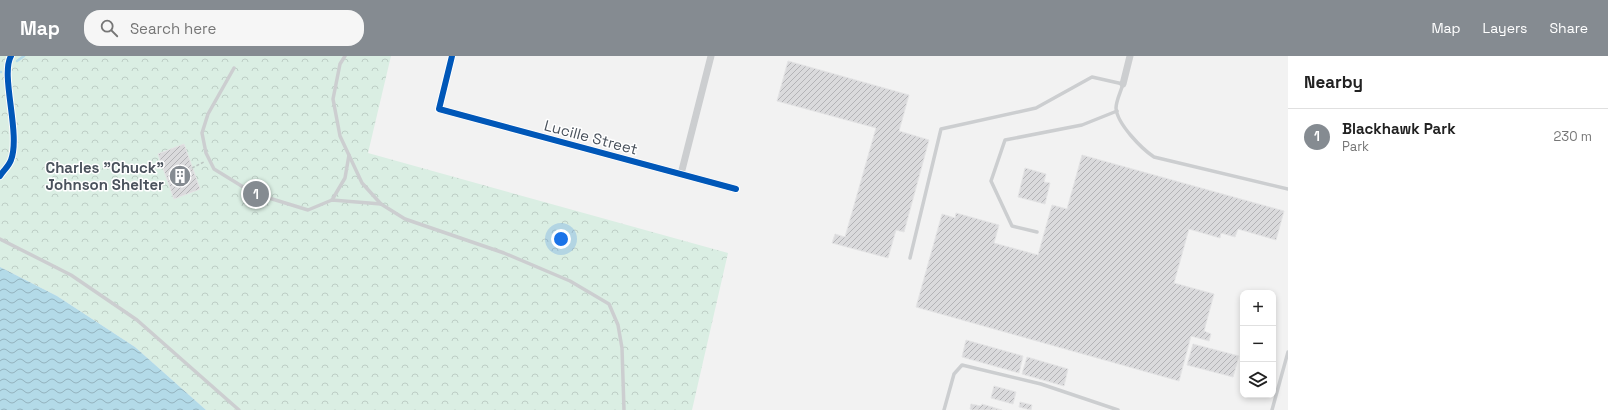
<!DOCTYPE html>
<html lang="en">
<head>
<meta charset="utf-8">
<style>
  body { margin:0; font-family:"Space Grotesk",sans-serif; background:#f6f6f6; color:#222 }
  .controls { position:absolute; right:12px; bottom:12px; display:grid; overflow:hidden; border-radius:8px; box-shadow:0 2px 6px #0003 }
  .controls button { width:36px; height:36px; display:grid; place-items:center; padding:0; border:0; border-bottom:1px solid #e0e0e0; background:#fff; color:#222; font:20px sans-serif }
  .you { position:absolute; left:561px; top:183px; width:14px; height:14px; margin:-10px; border:3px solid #fff; border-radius:50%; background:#1a73e8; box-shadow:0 0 0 6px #1a73e833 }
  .badge { display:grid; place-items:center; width:26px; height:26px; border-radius:50%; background:#858b91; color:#fff; font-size:13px; font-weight:700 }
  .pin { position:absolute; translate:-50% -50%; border:2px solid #fff; box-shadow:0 1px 4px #0006 }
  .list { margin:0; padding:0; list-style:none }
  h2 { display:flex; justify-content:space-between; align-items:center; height:52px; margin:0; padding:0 16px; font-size:17px }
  h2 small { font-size:13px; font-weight:400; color:#767676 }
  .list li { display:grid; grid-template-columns:26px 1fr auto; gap:12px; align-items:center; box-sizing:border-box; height:56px; padding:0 16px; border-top:1px solid #e0e0e0 }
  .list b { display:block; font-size:15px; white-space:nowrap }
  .list p { margin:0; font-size:13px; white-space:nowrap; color:#767676 }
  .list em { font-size:13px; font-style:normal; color:#767676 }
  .icon { flex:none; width:22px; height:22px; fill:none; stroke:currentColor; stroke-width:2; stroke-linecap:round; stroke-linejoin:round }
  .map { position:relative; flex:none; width:1288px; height:354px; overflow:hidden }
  header { display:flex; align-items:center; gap:24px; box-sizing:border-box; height:56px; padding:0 20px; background:#858b91; color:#fff }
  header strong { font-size:19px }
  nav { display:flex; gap:22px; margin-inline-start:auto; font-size:14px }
  .search { width:280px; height:36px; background:#f6f6f6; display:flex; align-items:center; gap:10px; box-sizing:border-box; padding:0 14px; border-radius:16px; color:#767676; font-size:15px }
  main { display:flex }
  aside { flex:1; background:#fff }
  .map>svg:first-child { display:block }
</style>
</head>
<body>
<header>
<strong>Map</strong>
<div class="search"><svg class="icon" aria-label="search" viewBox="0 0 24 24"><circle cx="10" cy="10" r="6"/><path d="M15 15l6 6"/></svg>Search here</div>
<nav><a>Map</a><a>Layers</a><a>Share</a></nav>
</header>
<main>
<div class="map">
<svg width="1288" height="354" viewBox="0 0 1288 354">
  <defs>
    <pattern id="park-crowns" width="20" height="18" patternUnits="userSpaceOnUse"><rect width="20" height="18" fill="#daeee3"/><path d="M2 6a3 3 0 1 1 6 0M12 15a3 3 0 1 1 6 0" fill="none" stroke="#bdcec5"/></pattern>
    <pattern id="water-waves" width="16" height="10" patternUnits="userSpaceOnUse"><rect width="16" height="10" fill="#b3dae8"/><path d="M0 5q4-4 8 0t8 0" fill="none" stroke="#94b3bf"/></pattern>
    <pattern id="building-hatch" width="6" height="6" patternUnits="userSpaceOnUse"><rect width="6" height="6" fill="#dadadc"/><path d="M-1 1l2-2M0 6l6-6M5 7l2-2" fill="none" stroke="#b3b3b6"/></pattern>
  </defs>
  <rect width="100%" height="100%" fill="#f2f2f2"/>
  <path fill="url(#park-crowns)" d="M0,0H391L368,97L728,197L692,354H206L135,291L57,240L0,211Z"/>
  <path fill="url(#water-waves)" d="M0,211L57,240L135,291L206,354H0Z"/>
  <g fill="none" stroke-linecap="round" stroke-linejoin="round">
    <g stroke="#b3dae8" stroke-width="2.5">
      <path d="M17,5L24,0"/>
      <path d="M0,16H1"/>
    </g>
  </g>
  <g fill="url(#building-hatch)" stroke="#e4e4e5">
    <path d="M788,5L909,39L899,75L929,84L904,176L896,174L888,202L832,187L835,178L845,181L876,72L777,45Z"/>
    <path d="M184,88L200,133L174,143L158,98Z"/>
    <path d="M1082,99L1284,155L1276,184L1238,173L1235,181L1221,177L1220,182L1189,173L1174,227L1214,238L1204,275L1211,278L1209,285L1191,280L1179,325L916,251L942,158L955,162L956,157L999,169L994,187L1038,199L1052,149L1067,153Z"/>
    <path d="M1025,112L1046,118L1044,126L1050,127L1045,148L1018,141Z"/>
    <path d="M966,284L1023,300L1019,317L962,301Z"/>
    <path d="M1193,288L1239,300L1233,321L1187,309Z"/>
    <path d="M1027,301L1068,313L1064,330L1022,318Z"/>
    <path d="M994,330L1016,336L1013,348L991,342Z"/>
    <path d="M1020,346L1032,349L1031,354L1019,351Z"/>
    <path d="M971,348L981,350L982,348L1002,354H972L970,353Z"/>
  </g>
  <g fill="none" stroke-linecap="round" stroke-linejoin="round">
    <path stroke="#bbc5c2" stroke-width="1.5" stroke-dasharray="3 2" stroke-linecap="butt" d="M192,112L204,106"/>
    <g stroke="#ccced0" stroke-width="3.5">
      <path d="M345,0L340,8L333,43L340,80L362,127L381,148L405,163L504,197L570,225L609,248L618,269L622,292L624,354"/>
      <path d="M234,12L208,58L202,77L206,97L214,113L253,137L308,154L332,144L381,148"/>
      <path d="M332,144L345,122L349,99"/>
      <path d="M1037,176L1012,170L991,125L1005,84L1082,69L1117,55"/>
      <path d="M0,183L71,219L137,264L239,354"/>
      <path d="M910,202L941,73L1036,52L1092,21L1123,28C1121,35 1116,45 1116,52C1117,68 1142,93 1154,101L1288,133"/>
      <path d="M944,354L954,318L962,309L1041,328L1118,354"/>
      <path d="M1272,354L1288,296"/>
    </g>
    <g stroke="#ccced0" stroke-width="7">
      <path d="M452,0L439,53L736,133"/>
      <path d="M1123,28L1130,0"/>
      <path d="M681,118L711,0"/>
      <path d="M0,120C3,115 9,110 11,104C21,78 0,19 11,0"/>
    </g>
    <g stroke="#fff" stroke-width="8">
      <g id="cycleway">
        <path d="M452,0L439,53L736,133"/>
        <path d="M0,120C3,115 9,110 11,104C21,78 0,19 11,0"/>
      </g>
    </g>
    <use href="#cycleway" stroke="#0057b8" stroke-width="6"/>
  </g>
  <defs>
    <g id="building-disc" transform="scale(1.15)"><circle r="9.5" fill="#858b91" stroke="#fff"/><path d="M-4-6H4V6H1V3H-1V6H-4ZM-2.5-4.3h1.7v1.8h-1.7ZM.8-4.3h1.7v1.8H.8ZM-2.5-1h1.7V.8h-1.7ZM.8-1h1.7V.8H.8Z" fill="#fff"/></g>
  </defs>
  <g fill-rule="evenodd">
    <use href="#building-disc" x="180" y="120"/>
  </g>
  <g text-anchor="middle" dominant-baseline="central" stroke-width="3" stroke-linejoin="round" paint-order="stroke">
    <g font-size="15" fill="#4b535d" stroke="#fff">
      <text transform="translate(591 81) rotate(15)">Lucille Street</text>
    </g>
    <g font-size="15" font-weight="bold" fill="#4b535d" stroke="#fff" text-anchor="end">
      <text x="164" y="111">Charles "Chuck"<tspan x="164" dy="17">Johnson Shelter</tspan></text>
    </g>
  </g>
</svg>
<div class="controls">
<button>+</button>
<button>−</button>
<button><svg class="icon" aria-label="layers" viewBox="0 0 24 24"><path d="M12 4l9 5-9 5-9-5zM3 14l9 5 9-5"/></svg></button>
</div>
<div class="you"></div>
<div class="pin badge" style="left:256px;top:138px">1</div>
</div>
<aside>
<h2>Nearby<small></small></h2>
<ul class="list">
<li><span class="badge">1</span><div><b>Blackhawk Park</b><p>Park</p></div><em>230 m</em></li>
</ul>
</aside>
</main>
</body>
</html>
